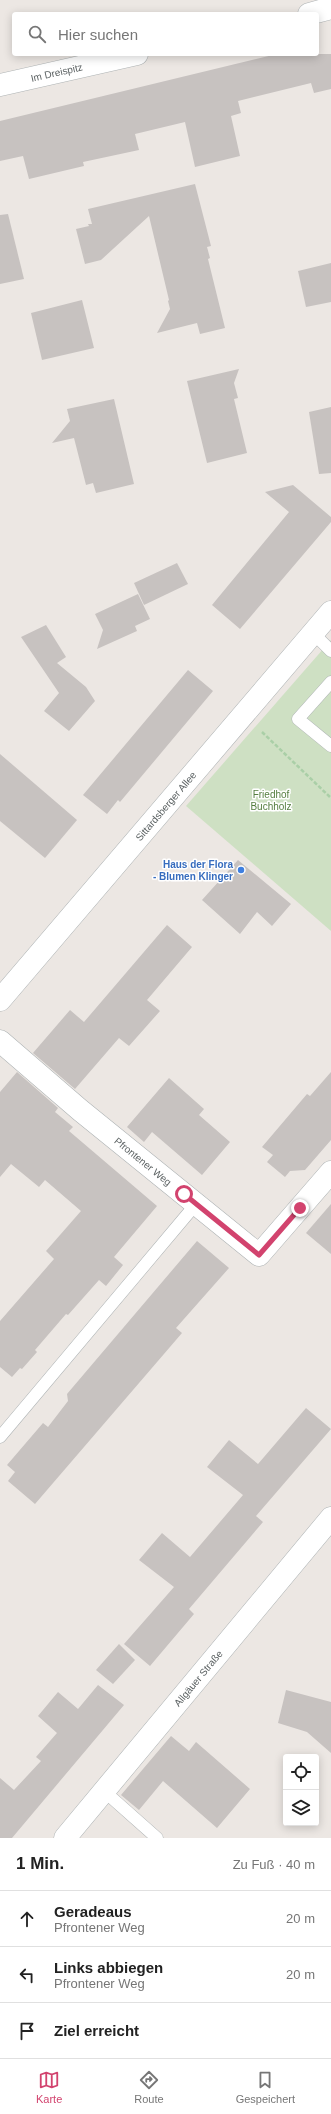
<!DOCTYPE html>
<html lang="de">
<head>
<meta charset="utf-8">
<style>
  body { margin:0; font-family:Helvetica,sans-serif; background:#f6f6f6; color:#222 }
  .controls { position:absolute; right:12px; bottom:12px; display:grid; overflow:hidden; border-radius:4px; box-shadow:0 2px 10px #0003 }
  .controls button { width:36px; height:36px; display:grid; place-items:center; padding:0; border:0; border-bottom:1px solid #e0e0e0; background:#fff; color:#222; font:20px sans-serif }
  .stop { position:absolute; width:12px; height:12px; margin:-9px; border:3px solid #d2436e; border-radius:50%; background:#fff }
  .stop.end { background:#d2436e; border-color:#fff; box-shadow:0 1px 4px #0008 }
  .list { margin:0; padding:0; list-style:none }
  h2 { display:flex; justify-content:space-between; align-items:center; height:52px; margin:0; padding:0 16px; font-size:17px }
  h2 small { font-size:13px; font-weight:400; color:#767676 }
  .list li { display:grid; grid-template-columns:26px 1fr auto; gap:12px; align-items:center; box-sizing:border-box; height:56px; padding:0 16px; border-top:1px solid #e0e0e0 }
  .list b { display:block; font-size:15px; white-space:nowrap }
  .list p { margin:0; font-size:13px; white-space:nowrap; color:#767676 }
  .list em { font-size:13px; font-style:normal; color:#767676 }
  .icon { flex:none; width:22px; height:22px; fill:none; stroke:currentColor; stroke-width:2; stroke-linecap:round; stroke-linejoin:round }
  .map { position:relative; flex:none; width:331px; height:1838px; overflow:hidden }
  .search { position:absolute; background:#fff; box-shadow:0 2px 10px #0003; left:12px; right:12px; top:12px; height:44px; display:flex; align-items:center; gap:10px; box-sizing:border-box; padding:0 14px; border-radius:4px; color:#767676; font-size:15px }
  .sheet { height:220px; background:#fff }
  nav { display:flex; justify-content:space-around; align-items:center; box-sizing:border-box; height:56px; border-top:1px solid #e0e0e0; background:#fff; font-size:11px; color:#767676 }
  nav a { display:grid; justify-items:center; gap:2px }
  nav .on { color:#d2436e }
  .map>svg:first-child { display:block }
</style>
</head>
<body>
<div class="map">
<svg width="331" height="1838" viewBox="0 0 331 1838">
  <rect width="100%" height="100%" fill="#ece7e3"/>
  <path fill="#cee0c3" d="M331,640V931L186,806Z"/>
  <g fill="#c7c2c0">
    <path d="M277,54H331V89L314,93L311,83L238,101L241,113L231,116L240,156L195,167L185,122L135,134L139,150L83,162L84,166L29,179L23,156L0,161V121Z"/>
    <path d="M195,184L211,246L207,247L210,258L208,259L225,328L200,334L197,323L157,333L170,309L168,301L169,300L149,216L101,260L85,264L76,229L89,226L88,224H92L88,209Z"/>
    <path d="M8,214L24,279L0,284V215Z"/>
    <path d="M331,263V302L306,307L298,271Z"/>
    <path d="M82,300L94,348L42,360L31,313Z"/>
    <path d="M239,369L234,383L238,398L234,399L247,453L207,463L187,381Z"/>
    <path d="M114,399L134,484L96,493L93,483L86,485L74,438L52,443L70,421L67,409Z"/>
    <path d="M331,407V473L319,474L309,412Z"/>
    <path d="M293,485L331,517V522L240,629L212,605L289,512L265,492Z"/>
    <path d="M177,563L188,584L144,605L134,583Z"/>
    <path d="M138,594L150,619L135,626L137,631L97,649L103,630L95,614Z"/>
    <path d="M46,625L66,657L57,663L86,687L95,701L69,731L44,711L59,693L21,637Z"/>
    <path d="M188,670L213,691L120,802L118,800L107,814L83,795Z"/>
    <path d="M0,754L77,820L45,858L0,821Z"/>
    <path d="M238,860L291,904L272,926L257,912L240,934L202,900Z"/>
    <path d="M167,925L192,947L147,1000L160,1011L129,1046L119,1038L75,1089L33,1053L70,1010L84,1022Z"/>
    <path d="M17,1072L58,1108L55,1112L73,1127L69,1131L157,1206L114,1257L123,1265L106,1286L99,1280L68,1315L66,1314L35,1350L37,1352L22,1369L20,1368L12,1377L0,1367V1321L54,1259L46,1251L81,1211L45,1180L39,1187L11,1164L0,1177V1092Z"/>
    <path d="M331,1072V1140L305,1170L290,1171L285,1177L267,1162L273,1155L262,1147L307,1094L310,1096Z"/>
    <path d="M169,1078L204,1109L199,1115L230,1142L202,1175L152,1132L144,1142L127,1127Z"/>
    <path d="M331,1204V1254L306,1233Z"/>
    <path d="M197,1241L229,1268L176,1328L182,1333L35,1504L8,1481L15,1472L7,1465L43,1423L48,1427L68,1401L67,1394Z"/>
    <path d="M306,1408L331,1429L256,1516L263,1522L189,1609L194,1614L150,1666L124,1644L174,1587L139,1560L162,1533L190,1557L243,1495L207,1467L229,1440L258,1464Z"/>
    <path d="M119,1644L135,1660L113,1684L96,1670Z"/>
    <path d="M98,1685L124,1705L12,1838H0V1778L14,1790L41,1761L36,1757L57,1733L38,1716L58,1692L78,1709Z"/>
    <path d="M286,1690L331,1702V1753L307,1732L278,1723Z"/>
    <path d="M171,1736L189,1751L196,1742L250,1789L217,1828L163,1781L139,1810L121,1795Z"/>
  </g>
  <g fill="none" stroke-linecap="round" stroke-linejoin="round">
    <g stroke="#aeb3b4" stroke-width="13">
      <g id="lane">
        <path d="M313,633L331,651"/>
        <path d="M331,682L298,719L331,746"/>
        <path d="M0,1437L196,1204"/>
        <path d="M104,1791L157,1838"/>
      </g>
    </g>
    <g stroke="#aeb3b4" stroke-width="23">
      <g id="street">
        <path d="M309,14L331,8"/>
        <path id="s1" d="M0,85L137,54"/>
        <path id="s2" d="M0,1041L80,1110L259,1255L331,1172"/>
        <path id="s3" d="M65,1838L331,1518"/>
      </g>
    </g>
    <g stroke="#aeb3b4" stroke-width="23">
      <g id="secondary">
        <path id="s4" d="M0,1000L331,612"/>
      </g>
    </g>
    <path stroke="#aacfa7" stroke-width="2.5" stroke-dasharray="4 2" stroke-linecap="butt" d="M262,732L331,798"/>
    <use href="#lane" stroke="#fff" stroke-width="12"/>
    <use href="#street" stroke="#fff" stroke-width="22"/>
    <use href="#secondary" stroke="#fff" stroke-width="22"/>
  </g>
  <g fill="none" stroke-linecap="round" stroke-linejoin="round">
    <path stroke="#d2436e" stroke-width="5" d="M184,1194L259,1255L300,1208"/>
  </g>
  <circle fill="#3f7fe0" stroke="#fff" stroke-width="1.5" cx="241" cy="870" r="4"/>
  <g text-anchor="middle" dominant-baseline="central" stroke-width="3" stroke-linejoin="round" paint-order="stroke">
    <g font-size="10" fill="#5b6162" stroke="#fff">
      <text stroke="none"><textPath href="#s1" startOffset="58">Im Dreispitz</textPath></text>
      <text stroke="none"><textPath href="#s4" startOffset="255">Sittardsberger Allee</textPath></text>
      <text stroke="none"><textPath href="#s2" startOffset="187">Pfrontener Weg</textPath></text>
      <text stroke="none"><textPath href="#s3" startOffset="208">Allgäuer Straße</textPath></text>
    </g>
    <g font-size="10" fill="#547d3f" stroke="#fff">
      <text x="271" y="794">Friedhof<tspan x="271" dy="12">Buchholz</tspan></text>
    </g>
    <g font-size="10" font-weight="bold" fill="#366cbe" stroke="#fff" text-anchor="end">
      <text x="233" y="864">Haus der Flora<tspan x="233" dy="12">- Blumen Klinger</tspan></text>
    </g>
  </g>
</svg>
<div class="controls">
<button><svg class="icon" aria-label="locate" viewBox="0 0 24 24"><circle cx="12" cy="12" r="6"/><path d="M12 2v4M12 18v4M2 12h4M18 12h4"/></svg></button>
<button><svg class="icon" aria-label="layers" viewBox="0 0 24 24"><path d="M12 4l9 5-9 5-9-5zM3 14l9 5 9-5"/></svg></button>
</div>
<div class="stop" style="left:184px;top:1194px"></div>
<div class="stop end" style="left:300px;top:1208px"></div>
<div class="search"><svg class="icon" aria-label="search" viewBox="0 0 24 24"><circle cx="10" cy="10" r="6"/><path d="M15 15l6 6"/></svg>Hier suchen</div>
</div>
<section class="sheet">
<h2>1 Min.<small>Zu Fuß · 40 m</small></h2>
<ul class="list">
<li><svg class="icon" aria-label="ahead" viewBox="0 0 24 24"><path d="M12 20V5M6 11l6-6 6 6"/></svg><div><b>Geradeaus</b><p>Pfrontener Weg</p></div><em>20 m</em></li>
<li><svg class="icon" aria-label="left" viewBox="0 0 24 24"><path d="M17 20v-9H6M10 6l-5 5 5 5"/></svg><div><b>Links abbiegen</b><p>Pfrontener Weg</p></div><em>20 m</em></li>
<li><svg class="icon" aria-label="arrive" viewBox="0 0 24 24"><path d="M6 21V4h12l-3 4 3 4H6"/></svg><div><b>Ziel erreicht</b></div></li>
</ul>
</section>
<nav>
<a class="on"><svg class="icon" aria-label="map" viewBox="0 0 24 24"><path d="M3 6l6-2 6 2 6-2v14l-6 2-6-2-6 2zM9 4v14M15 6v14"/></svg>Karte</a>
<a><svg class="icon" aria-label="directions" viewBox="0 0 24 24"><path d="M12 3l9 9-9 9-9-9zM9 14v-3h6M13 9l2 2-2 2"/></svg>Route</a>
<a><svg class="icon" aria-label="saved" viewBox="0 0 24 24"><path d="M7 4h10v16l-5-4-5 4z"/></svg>Gespeichert</a>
</nav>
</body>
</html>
